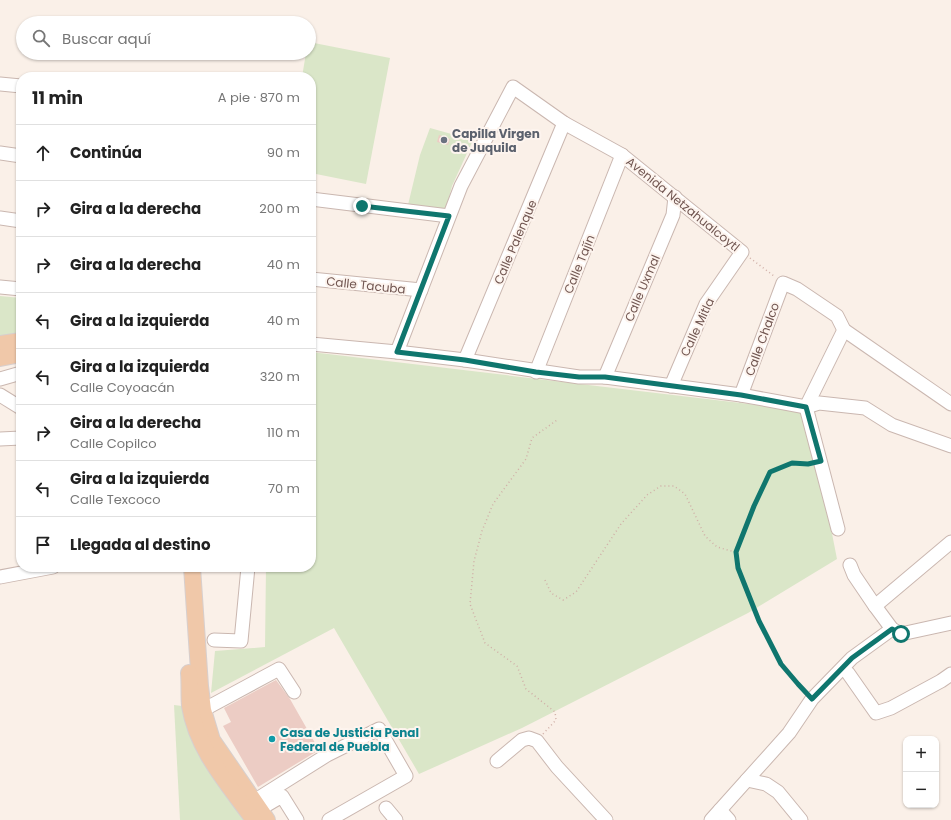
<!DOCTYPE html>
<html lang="es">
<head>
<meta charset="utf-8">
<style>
  body { margin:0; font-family:Poppins,sans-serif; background:#f6f6f6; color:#222 }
  .controls { position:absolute; right:12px; bottom:12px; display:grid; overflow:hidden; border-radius:8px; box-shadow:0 1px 3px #0004 }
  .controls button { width:36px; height:36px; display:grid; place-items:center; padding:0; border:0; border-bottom:1px solid #e0e0e0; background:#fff; color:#222; font:20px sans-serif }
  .stop { position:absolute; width:12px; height:12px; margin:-9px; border:3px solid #0f766e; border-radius:50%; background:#fff }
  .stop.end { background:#0f766e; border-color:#fff; box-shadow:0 1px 4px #0008 }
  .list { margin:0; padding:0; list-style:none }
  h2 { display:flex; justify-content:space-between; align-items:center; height:52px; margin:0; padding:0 16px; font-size:17px }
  h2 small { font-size:13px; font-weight:400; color:#767676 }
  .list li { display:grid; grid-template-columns:26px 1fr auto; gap:12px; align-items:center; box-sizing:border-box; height:56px; padding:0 16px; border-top:1px solid #e0e0e0 }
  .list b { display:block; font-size:15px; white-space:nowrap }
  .list p { margin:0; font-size:13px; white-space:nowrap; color:#767676 }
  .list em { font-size:13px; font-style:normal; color:#767676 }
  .icon { flex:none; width:22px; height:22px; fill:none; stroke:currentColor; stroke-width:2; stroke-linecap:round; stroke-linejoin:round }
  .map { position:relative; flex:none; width:951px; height:820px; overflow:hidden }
  .search { position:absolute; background:#fff; box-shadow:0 1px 3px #0004; left:16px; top:16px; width:300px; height:44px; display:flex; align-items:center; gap:10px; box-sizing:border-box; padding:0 14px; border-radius:22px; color:#767676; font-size:15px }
  .panel { position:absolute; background:#fff; box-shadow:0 1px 3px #0004; left:16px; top:72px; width:300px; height:500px; border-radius:16px }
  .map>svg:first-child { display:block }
</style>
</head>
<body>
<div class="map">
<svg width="951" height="820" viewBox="0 0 951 820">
  <rect width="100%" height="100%" fill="#faf0e8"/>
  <g fill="#dae6c8">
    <path d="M309,42L390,58L366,184L311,173V77H302L306,53H309Z"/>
    <path d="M430,128L473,140L452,186L445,213L407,209L420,155Z"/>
    <path d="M0,296L21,298V337L0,341Z"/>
    <path d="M311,352L808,411L837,559L748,613L522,728L419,774L334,628L211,693L215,651L265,647L266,567H311Z"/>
    <path d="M174,705L182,706L246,820H180Z"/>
  </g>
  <g fill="#ecccc4">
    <path d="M439,135L450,139L448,145L437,142Z"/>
    <path d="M276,680L290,699L319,750L258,787L223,726L231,722L224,708Z"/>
  </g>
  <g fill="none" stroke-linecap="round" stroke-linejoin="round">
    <g stroke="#cab7b0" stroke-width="15">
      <g id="minor">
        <path d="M0,84L21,86"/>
        <path d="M0,153L21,156"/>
        <path d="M311,199L449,216"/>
        <path d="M0,218L21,221"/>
        <path d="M311,279L421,290"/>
        <path d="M0,287L21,289"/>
        <path d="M311,344L397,352L465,360L579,377H605L741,395L806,407L819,403L865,408L892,425L951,446"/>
        <path d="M397,352L461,186L513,87L564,123L622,155L742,252L706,304L671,386"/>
        <path d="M465,360L564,123"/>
        <path d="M536,372L622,155"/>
        <path d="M605,377L673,215L675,197"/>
        <path d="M0,379L21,373"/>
        <path d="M0,395L21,408"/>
        <path d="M741,395L783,283L797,289L837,316L844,330L951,404"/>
        <path d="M806,407L838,529"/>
        <path d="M806,407L844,330"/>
        <path d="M0,439L21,438"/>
        <path d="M850,565L854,575L875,606L892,629L901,634L951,623"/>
        <path d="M0,577L53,567"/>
        <path d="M875,606L951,542"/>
        <path d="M214,640L241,641L248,567"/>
        <path d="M843,668L848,673L876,713L891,708L941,681L951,674"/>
        <path d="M203,710L279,669L294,692"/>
        <path d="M497,761L522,740L529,738L537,741L557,767L606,820"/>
        <path d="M747,780L766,784L778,792L801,820"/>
        <path d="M254,801L327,755L379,729L406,776L329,820"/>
        <path d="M386,808L396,820"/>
        <path d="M260,809L282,796L297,820"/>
        <path d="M720,810L729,820"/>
        <path d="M711,820L789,733L812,699L852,658L892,629"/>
      </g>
    </g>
    <g stroke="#d7cfce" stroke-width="18">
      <g id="major">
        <path d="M0,344L21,341"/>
        <path d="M0,358L21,354"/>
        <path d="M192,567L200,686L203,710L212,740L267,820"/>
        <path d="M189,673C190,684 189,695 190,706C197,750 229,785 254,820"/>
      </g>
    </g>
    <g stroke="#d0afa7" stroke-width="1.5" stroke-dasharray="1 3" stroke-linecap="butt">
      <path d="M750,258L774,276"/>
      <path d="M545,580L551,593L563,600L576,592L621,524L647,495L661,486H674L685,494L705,536L717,547L735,552"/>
      <path d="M805,692L781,664L759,621L738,568L735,552L754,506L770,472L792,463L811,464"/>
      <path d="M543,734L556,720L555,712L526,689L517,666L485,643L470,604L474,561L482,531L493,504L526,459L532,438L557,420"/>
    </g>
    <use href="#minor" stroke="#fff" stroke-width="13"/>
    <use href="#major" stroke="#f0c8a9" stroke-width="16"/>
  </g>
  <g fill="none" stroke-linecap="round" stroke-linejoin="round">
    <path stroke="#0f766e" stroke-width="5" d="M362,206L449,216L397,352L465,360L536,372L579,377H605L741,395L806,407L821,461L808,464L792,463L770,472L754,506L736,552L738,568L759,621L781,664L798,684L812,699L852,658L892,629L901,634"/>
  </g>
  <circle fill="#6b7280" stroke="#fdf4ee" stroke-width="1.5" cx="444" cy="140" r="4"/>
  <circle fill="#0f9aa8" stroke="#fdf4ee" stroke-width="1.5" cx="272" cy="739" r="4"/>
  <g text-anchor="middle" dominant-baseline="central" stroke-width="4" stroke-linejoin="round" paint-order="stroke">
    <g font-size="12" font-weight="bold" fill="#5b616d" stroke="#fdf4ee" text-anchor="start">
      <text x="452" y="133">Capilla Virgen<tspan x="452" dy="14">de Juquila</tspan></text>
    </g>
    <g font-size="12" fill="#705550" stroke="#fdf4ee">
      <text transform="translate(683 204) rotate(39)">Avenida Netzahualcoytl</text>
      <text transform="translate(515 242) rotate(-67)">Calle Palenque</text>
      <text transform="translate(579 264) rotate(-68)">Calle Tajín</text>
      <text transform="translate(366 285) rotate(6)">Calle Tacuba</text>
      <text transform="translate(642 288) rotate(-67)">Calle Uxmal</text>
      <text transform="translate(697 327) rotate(-65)">Calle Mitla</text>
      <text transform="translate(762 339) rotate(-70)">Calle Chalco</text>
    </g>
    <g font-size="12" font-weight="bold" fill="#0d838f" stroke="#fdf4ee" text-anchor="start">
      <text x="280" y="732">Casa de Justicia Penal<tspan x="280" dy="14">Federal de Puebla</tspan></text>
    </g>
  </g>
</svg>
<div class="controls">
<button>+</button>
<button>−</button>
</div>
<div class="stop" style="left:901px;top:634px"></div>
<div class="stop end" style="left:362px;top:206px"></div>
<div class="search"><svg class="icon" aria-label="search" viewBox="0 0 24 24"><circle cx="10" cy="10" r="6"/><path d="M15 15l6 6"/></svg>Buscar aquí</div>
<section class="panel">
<h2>11 min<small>A pie · 870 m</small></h2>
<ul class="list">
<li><svg class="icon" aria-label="ahead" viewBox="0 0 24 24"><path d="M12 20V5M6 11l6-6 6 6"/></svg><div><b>Continúa</b></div><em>90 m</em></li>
<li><svg class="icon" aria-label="right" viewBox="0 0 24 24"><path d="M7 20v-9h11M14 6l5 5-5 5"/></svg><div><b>Gira a la derecha</b></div><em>200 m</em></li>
<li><svg class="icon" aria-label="right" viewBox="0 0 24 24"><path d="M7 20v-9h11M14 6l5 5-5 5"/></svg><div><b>Gira a la derecha</b></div><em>40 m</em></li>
<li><svg class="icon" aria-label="left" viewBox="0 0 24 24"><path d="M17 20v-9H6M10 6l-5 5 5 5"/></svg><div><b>Gira a la izquierda</b></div><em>40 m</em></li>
<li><svg class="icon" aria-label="left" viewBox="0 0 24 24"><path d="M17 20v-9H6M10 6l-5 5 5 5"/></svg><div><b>Gira a la izquierda</b><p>Calle Coyoacán</p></div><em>320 m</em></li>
<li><svg class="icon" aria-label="right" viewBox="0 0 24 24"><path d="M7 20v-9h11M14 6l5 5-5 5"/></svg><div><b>Gira a la derecha</b><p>Calle Copilco</p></div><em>110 m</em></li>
<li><svg class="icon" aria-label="left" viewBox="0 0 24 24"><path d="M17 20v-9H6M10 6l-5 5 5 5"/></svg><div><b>Gira a la izquierda</b><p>Calle Texcoco</p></div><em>70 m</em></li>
<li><svg class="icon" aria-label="arrive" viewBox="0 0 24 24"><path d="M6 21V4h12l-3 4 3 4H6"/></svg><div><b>Llegada al destino</b></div></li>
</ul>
</section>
</div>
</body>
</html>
